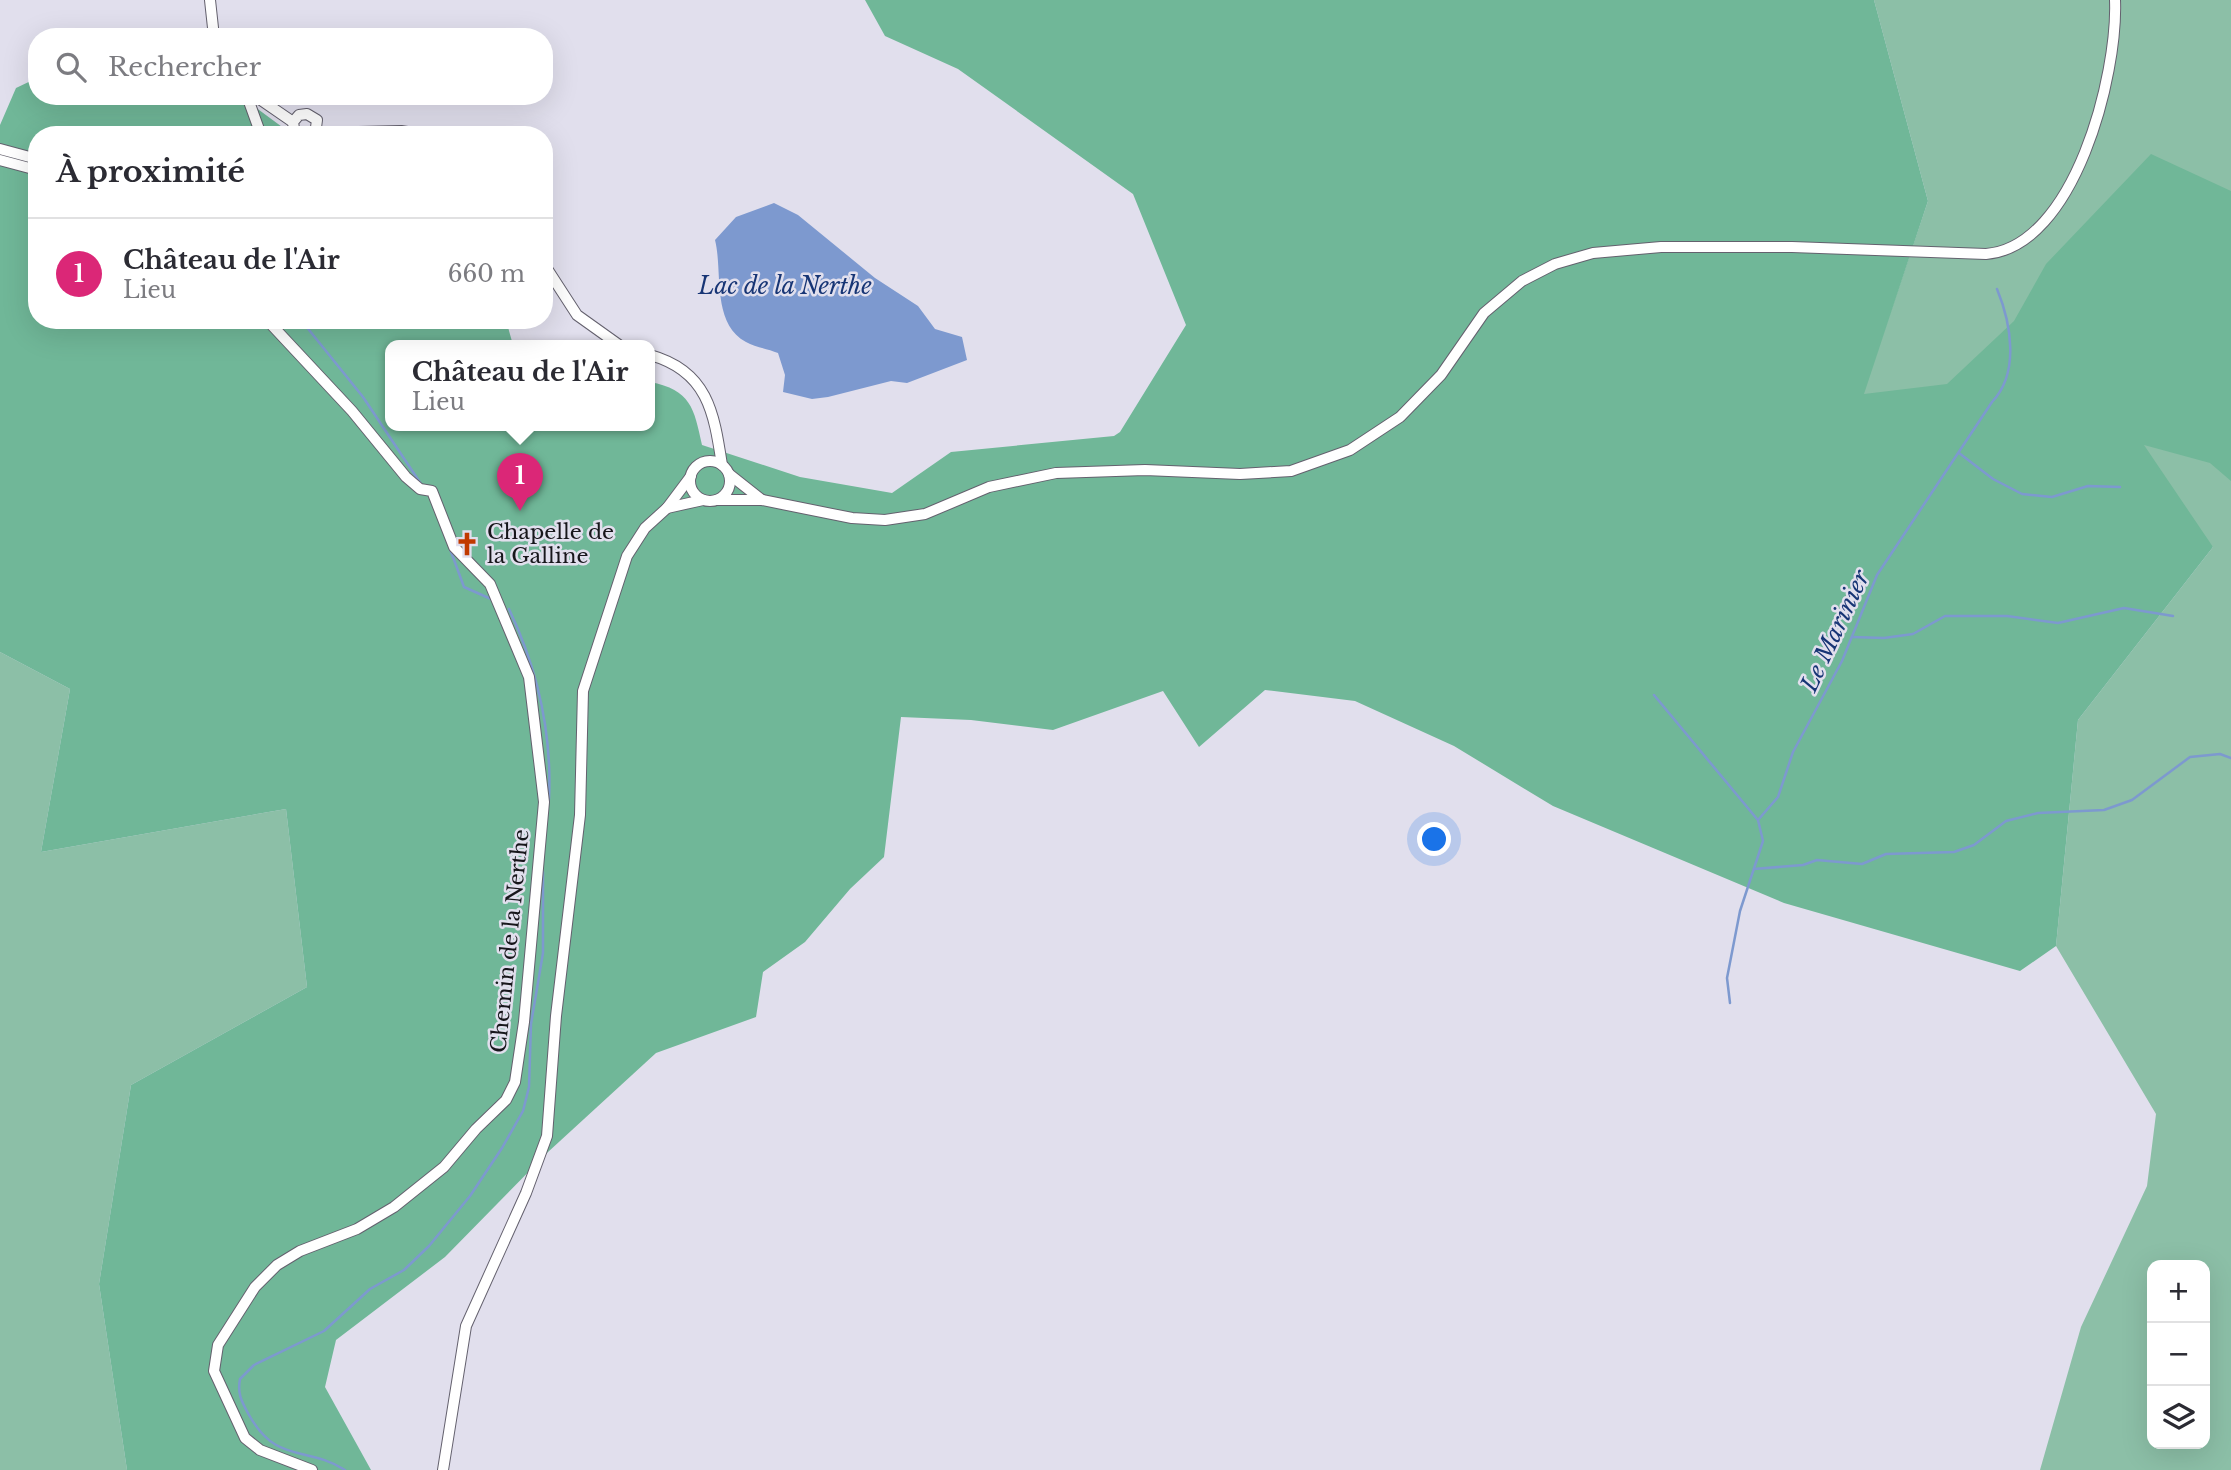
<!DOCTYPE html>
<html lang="fr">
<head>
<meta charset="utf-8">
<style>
  body { margin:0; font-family:"Libre Baskerville",serif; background:#f2f2f3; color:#2b2b33 }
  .controls { position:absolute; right:21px; bottom:21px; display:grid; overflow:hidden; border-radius:14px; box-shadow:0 7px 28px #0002 }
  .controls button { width:63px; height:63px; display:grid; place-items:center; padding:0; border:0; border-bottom:2px solid #e1e1e2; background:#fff; color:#2b2b33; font:35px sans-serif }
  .you { position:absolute; left:1435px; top:840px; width:24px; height:24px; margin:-18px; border:5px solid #fff; border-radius:50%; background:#1a73e8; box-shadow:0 0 0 10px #1a73e833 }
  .badge { display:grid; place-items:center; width:46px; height:46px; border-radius:50%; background:#db2777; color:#fff; font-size:23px; font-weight:700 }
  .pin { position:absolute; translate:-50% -58px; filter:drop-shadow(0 2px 4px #0008) }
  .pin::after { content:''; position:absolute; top:37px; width:24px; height:21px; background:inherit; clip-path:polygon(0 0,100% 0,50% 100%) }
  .popup { position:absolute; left:385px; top:340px; width:270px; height:91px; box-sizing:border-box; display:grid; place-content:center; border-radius:14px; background:#fff; filter:drop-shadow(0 2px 5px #0005); font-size:23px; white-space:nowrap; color:#7c7c81 }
  .popup b { font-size:26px; color:#2b2b33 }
  .popup::after { content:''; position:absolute; left:50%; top:100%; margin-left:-14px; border:14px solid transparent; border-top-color:#fff }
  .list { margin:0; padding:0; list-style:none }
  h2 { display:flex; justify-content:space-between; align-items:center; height:91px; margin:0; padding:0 28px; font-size:30px }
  h2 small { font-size:23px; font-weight:400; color:#7c7c81 }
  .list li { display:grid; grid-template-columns:46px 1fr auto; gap:21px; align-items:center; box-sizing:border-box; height:112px; padding:0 28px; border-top:2px solid #e1e1e2 }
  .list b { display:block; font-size:26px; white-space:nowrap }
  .list p { margin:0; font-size:23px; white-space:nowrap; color:#7c7c81 }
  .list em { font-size:23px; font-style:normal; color:#7c7c81 }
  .icon { flex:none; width:38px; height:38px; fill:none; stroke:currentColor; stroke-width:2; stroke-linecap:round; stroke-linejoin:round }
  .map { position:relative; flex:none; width:2231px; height:1470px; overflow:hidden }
  .search { position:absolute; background:#fff; box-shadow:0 7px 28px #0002; left:28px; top:28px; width:525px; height:77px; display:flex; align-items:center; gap:18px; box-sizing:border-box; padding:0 24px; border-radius:28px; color:#7c7c81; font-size:26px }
  .panel { position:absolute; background:#fff; box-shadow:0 7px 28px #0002; left:28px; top:126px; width:525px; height:203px; border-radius:28px }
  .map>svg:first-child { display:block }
</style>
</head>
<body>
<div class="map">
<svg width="2231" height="1470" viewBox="0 0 2231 1470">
  <rect width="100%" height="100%" fill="#e1dfed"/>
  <g fill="#8cbfa7" fill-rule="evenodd">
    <path d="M1874,0H2231V1470H2040L2081,1327L2147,1186L2156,1114L2056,946L2078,720L2213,547L1863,394L1928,201ZM2152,1265H2205V1444H2152Z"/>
    <path d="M0,652L70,689L41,852L286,809L307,987L131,1085L99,1284L127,1470H0Z"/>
  </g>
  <path fill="#70b798" d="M865,0H1874L1928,201L1864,394L1947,384L2014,321L2046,264L2151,154L2231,191V481L2210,463L2144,445L2213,547L2078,720L2056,946L2020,971L1784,903L1553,806L1454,746L1355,701L1265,690L1199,747L1163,691L1053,730L971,720L901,717L884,857L850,889L805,942L763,972L756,1017L656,1053L548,1152L445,1257L336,1340L325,1387L371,1470H127L99,1284L131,1085L307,987L286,809L41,852L70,689L0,652V125L16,88L37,78V96H240L293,135H37V320H506L513,345H391V425H650V382C691,390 694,408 702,445L800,477L892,493L951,452L1114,436L1120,432L1186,325L1133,194L958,69L885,36Z"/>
  <path fill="#7d99cf" d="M774,203L798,215L875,278L918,306L935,329L962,337L967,360L907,383L891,381L828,397L812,399L783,392L785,375L778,353C768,349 755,347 746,342C711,323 723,271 715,240L736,217Z"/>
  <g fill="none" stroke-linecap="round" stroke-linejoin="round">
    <g stroke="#7d99cf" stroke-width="2.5">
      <path d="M301,320L363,397L421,484"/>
      <path d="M1959,453L1993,479L2022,494L2052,497L2088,486L2120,487"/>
      <path d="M450,549L464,587L491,599"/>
      <path d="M509,609C537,668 552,733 549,799"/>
      <path d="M1852,637L1884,638L1913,634L1945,616H2007L2058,623L2124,608L2173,616"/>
      <path d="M1654,695L1757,819"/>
      <path d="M1754,869L1803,865L1817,860L1862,864L1886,854L1954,852L1974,845L2006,821L2038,813L2104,810L2132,800L2190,757L2220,754L2231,758"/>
      <path d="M1730,1003L1727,978L1740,911L1763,841L1758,820L1778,797L1793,752L1842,661L1877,575L1992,402C2020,373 2011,323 1997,289"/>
      <path d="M345,1470C306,1445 277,1465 249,1415C242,1402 237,1394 240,1379L254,1365L324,1331L370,1289L404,1270L429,1246L470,1196L502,1148L523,1111L529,1087L531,1024L543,953V872"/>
    </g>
    <g stroke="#64616e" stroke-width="12">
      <g id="minor">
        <path d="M210,0L214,37"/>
        <path d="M247,96L261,135"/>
        <path d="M255,96L293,122"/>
        <path d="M316,133L401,131L426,135"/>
        <path d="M295,135L293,122L299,115L307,114L317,120L315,135"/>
        <path d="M0,149L37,159"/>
        <path d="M0,160L37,170"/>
        <path d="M544,264L577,315L619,345"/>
        <path d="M267,320L352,411L406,477L420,489L432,491L454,547L490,584L529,677L544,802L524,1022L515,1082L506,1100L476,1129L444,1167L394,1207L357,1229L300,1251L277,1265L255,1287L218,1345L214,1371L245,1438L260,1450L312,1470"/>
        <path d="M650,355C708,371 714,413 722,465"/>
        <circle cx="710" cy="481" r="20"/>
        <path d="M729,474L762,500"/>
        <path d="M717,500H762L852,518L885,520L925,514L989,487L1056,473L1145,470L1240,474L1291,471L1350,450L1400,417L1441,375L1484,313L1522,281L1555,264L1593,253L1661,247H1792L1986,254C2075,247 2118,74 2115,0"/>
        <path d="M667,508L703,500"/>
        <path d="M443,1470L466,1326L526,1193L547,1136L556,1016L580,815L583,691L627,556L645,528L667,508L691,476"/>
      </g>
    </g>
    <use href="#minor" stroke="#fff" stroke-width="10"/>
  </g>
  <defs>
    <g id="church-bare" transform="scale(1.89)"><path d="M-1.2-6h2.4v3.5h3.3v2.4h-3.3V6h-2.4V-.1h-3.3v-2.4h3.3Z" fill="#c13a00" stroke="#e1dfed" stroke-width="2.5" paint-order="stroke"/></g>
  </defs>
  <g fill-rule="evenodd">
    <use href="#church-bare" x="467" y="544"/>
  </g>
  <g text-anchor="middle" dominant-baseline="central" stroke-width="5" stroke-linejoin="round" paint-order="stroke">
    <g font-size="21" fill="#17161b" stroke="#e1dfed" text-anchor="start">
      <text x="487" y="532">Chapelle de<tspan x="487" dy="24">la Galline</tspan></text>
    </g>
    <g font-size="21" fill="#17161b" stroke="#e1dfed">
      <text transform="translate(510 941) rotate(-84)">Chemin de la Nerthe</text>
    </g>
    <g font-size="23" font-style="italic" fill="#173575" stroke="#e1dfed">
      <text x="785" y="286">Lac de la Nerthe</text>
      <text transform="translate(1835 631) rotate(-65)">Le Marinier</text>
    </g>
  </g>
</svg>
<div class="controls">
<button>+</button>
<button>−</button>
<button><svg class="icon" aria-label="layers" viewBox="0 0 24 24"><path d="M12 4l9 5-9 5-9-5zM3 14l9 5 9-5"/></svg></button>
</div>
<div class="you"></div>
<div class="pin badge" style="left:520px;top:511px">1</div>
<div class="popup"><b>Château de l'Air</b>Lieu</div>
<div class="search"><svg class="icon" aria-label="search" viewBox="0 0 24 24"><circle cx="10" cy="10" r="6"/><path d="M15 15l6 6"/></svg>Rechercher</div>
<section class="panel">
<h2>À proximité<small></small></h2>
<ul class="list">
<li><span class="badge">1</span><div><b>Château de l'Air</b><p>Lieu</p></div><em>660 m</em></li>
</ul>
</section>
</div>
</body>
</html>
